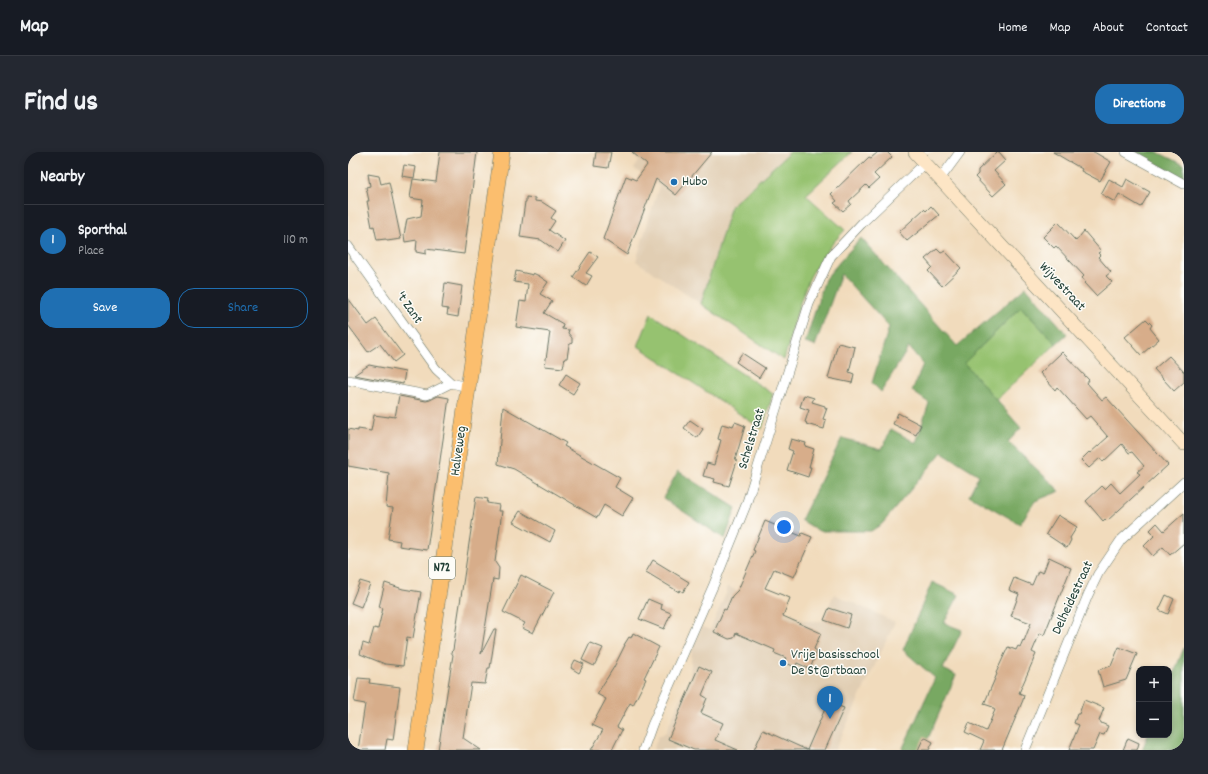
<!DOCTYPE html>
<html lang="en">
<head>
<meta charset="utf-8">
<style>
  body { margin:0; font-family:Dekko,sans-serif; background:#242831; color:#f1f3f6 }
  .controls { position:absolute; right:12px; bottom:12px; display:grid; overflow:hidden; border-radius:8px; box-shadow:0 2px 6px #0003 }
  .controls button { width:36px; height:36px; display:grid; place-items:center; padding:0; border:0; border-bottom:1px solid #363941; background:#171b24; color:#f1f3f6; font:20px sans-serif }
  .you { position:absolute; left:436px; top:375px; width:14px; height:14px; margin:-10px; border:3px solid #fff; border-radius:50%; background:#1a73e8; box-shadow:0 0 0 6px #1a73e833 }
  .badge { display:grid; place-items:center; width:26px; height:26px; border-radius:50%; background:#1f6fb2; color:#fff; font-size:13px; font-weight:700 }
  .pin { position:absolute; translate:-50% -33px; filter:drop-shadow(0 1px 2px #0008) }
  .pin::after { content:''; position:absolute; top:21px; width:14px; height:12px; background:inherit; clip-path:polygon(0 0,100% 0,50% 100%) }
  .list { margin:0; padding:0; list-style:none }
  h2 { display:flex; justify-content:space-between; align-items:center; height:52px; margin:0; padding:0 16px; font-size:17px }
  h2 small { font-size:13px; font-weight:400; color:#9ea1a6 }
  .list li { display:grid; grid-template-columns:26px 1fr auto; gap:12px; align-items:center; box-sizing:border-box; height:72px; padding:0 16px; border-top:1px solid #363941 }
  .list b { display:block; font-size:15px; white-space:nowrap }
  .list p { margin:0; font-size:13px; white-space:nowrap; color:#9ea1a6 }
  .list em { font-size:13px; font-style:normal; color:#9ea1a6 }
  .actions { display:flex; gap:8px; padding:12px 16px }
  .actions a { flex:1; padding:9px 0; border:1px solid #1f6fb2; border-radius:16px; text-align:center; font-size:14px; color:#1f6fb2 }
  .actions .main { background:#1f6fb2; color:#fff }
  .map { position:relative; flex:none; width:836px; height:598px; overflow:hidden; border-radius:16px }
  header { display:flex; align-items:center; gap:24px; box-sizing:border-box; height:56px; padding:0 20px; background:#171b24; border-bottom:1px solid #363941 }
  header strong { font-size:19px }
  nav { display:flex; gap:22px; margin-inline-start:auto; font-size:14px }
  .intro { display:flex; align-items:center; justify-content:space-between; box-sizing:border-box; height:96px; padding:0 24px }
  h1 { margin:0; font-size:28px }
  .button { padding:10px 18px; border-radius:16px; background:#1f6fb2; color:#fff; font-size:14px; font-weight:700 }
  main { display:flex; gap:24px; padding:0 24px }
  aside { flex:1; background:#171b24; border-radius:16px; box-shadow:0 2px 6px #0003 }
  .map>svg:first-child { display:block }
</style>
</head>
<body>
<header>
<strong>Map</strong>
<nav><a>Home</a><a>Map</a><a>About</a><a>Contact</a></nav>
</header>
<div class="intro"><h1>Find us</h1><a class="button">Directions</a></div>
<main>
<aside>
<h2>Nearby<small></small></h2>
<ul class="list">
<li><span class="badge">1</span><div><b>Sporthal</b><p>Place</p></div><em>110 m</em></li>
</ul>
<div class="actions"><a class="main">Save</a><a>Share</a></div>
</aside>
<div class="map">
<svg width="836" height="598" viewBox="0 0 836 598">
  <rect width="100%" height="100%" fill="#fdfcf7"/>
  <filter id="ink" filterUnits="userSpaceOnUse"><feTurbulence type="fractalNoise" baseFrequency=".025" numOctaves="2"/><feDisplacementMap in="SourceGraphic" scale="8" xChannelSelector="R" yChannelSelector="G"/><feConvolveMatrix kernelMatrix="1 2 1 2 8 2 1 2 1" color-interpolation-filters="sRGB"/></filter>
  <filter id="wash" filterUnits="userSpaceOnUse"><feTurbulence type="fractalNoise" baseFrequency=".012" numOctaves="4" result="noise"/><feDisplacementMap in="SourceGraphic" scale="16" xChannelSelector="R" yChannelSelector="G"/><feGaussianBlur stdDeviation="0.9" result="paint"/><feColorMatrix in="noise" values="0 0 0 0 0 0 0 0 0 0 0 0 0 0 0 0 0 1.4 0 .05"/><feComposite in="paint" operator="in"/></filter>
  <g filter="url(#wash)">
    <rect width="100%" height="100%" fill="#f1dbbc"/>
    <g fill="#e1ceb3">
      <path d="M281,0H442L383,54L353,152L288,109L311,34L286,17L291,9Z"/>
      <path d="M379,434L458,469H474L486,442L547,470L487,598H305L310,585L318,580L342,525L344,497L354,475L362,478L379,439Z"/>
    </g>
    <g fill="#96c270" stroke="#5a8052">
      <path d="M442,0H504L458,43L497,78C483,92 471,108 462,125C450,151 444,180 436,208L353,152L383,54Z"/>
      <path d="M673,155L708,192L648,248L616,211Z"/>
      <path d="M303,162L425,242L414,277L290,194Z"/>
    </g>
    <g fill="#78a862" stroke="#4c724b">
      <path d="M788,0H809L836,13V28Z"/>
      <path d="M513,86L609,194L678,135L719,182L708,192L673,155L616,211L673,276L660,290L712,339L687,349L672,372L621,343L631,323L594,300L534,372L523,379H471L453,368L494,286L534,297L543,277L568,291L581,251L564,239L575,212L561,195L533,240L524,231L541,175L493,122L467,194L457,191L477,127L494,107Z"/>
      <path d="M330,319L388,356L377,387L315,346Z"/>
      <path d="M584,430L611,443L596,471L614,478L595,517L608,523L575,598H554L587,526L555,498Z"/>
      <path d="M836,496V598H794L800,583H821V533Z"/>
    </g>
    <g id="blocks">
      <g fill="#d7ad8a">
        <path d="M92,0H129L116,102L78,97V102L68,100L69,88L57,90L56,83L59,67L73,64L75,48L62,46L65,27L88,30Z"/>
        <path d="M248,0H263L260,16L246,14Z"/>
        <path d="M284,0H364L328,43L308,27L279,103L255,87L278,24L288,28L299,13Z"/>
        <path d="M530,0H539L544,5L526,22L531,27L521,36L518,33L501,49L503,52L495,59L486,51L489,49L483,42L521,5L523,6Z"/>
        <path d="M649,0H651L658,8L646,19L658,32L645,44L627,25L630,22V18Z"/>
        <path d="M705,0H746L763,10L752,29L733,19L734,17Z"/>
        <path d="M56,13L68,15L66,26L54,24Z"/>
        <path d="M20,22L31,24L33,32L41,30L53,87L39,89L38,87L29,88L26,74L24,75L19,49H21L18,35L22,34Z"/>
        <path d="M761,27L775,35L779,27L802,40L793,55L771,42L767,50L753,42Z"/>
        <path d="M178,45L187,46V49L194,50L208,59L203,66L207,69L201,78L217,89L210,100L193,88L172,85L177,50H178Z"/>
        <path d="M583,54L591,63L559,89L551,80L576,57L578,59Z"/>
        <path d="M710,70L728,89L736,79L753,99L750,101L752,103L750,105L763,120L758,124L764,130L748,144L736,131L737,130L734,126L736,124L708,94L706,96L695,85Z"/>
        <path d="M589,97L593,101L597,99L613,116L594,134L580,119L584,115L577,107Z"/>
        <path d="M242,100L250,105L238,121L244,124L238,134L225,125Z"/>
        <path d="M168,119L185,123V121L191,124L200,130L192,142L204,149L196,161L215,172L214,177L221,178L220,181L224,186V191L221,193L219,206H217L215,216L197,214L202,180L168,175L172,149L178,150L180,132L166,130Z"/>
        <path d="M97,131L114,134L110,165L99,163L100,157L94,156Z"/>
        <path d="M0,146L20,173L28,167L55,203L46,210L32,192L20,200L0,173Z"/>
        <path d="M798,167L804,173L802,176L811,187L793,203L777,185Z"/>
        <path d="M490,191L507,195L501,220L506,222L504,231L480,226Z"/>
        <path d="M714,200L741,228L739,231L754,248L758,245L820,313L759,369L757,367L755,369L738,349L754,334L757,337L763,331L772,341L792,322L789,320L796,314L784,300L781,301L774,292L755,310L752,306L741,316L733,308L741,300L742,301L760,285L742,264L738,267L709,235L707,238L692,221Z"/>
        <path d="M394,201L417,216L411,226L388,210Z"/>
        <path d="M821,204L836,220V230L826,239L806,217Z"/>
        <path d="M21,213L57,220L55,232L6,223Z"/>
        <path d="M218,222L232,231L225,242L211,233Z"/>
        <path d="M456,243L466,246L464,250L477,254V256H479L475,267L478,268L476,277L458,272L459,271L457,270L461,258L452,255Z"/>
        <path d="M51,244L78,249L82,248L90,244L101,246L79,398L51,394L52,389L40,387L45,356L38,355L41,321L0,314V277L10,279V277L23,279L26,263L41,265V264L47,265Z"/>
        <path d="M155,255L218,291L216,294L272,326L267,335L285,346L274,364L256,353L249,366L166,317L150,312Z"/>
        <path d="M550,261L573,273L568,283L545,272Z"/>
        <path d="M342,268L355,277L349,286L336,276Z"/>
        <path d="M387,270L397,274L387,308L389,309L381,334L366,330L367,327L355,324L359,311L366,313L373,288L370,287L374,272L381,274L382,273L385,274Z"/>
        <path d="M443,287L458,291L457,294L466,297L461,315H463L460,325L439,318L445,299L440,297Z"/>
        <path d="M128,345L140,347L139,351L151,353L150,359H154L147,410L151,416L150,428L145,427L133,502L146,477H148L142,516H140L137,532L123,531L115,586L133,598H90L104,509L105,503L103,500L105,498Z"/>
        <path d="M172,359L207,379L202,390L165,370Z"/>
        <path d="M836,361V391L822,403L815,395L805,404L796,394L807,383L802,378L809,371L816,379Z"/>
        <path d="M710,363L729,375L722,386L723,388L719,396L698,382Z"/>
        <path d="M417,369L453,384L454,381L464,385L446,425L426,417L417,436L442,446L435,464L473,481L466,497L469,499L462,517L449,511L447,515L436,510L438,506L426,501L427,498L388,481L386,486L381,487L366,480L376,457L378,458L384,444L390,438L407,399L405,398Z"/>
        <path d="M701,405L716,412V413L723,416L696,483L692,481L684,500L688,502L671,541L676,543L675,548L654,598H632L636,589L617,580L621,571L638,579L647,558L645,557V555L636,552L649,522L648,521L660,495L668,498L670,494L672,495L675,488L676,489L683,471L663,464L671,442L661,438L666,426L684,433L690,419L695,421Z"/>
        <path d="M305,408L341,430L335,440L332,438L331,440L298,420Z"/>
        <path d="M173,423L206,440L185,481L174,476L177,471L155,460Z"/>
        <path d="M12,429L22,432L13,455L3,451Z"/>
        <path d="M37,431L55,437L73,440L65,486L59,485L55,514L37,512L12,502L15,491L21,493L26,476L30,477L35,456L31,455Z"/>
        <path d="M818,443L826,447L820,462L811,458Z"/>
        <path d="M300,447L314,453L313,457L323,461L316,477L291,467Z"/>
        <path d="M481,456L503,463L499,476L476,468Z"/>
        <path d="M285,481L311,495L296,526L298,527L285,553L282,551L269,575L274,578L264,598H243L255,578L244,573L258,547L249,542L266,515L277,493H276L281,485L283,486Z"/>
        <path d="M242,491L255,496L246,514L234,508Z"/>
        <path d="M771,495L789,502L778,528L755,535L750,518L763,514Z"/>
        <path d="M227,508L236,512L231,521L223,516Z"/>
        <path d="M351,514L364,520L354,543L359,546L353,561L375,571L367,588L390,598H346L320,587Z"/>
        <path d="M10,526L22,527L21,531L52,535L45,588L39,587L37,598H10L17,552L6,550Z"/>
        <path d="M736,548L756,556L751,569L753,570V571L760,574L756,583L752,582L745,598H721L731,573L726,571L729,562H731Z"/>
        <path d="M480,550L496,556L477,598H406L415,578L459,598Z"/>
        <path d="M576,585L585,590L581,598H570Z"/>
        <path d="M780,586L791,591L789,598H775Z"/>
      </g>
    </g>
  </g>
  <g filter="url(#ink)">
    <use href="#blocks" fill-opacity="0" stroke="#687464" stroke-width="1"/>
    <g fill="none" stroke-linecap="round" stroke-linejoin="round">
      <g stroke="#687464" stroke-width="10">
        <g id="street">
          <path d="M778,0L836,32"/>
          <path d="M592,27L612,0"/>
          <path d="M0,94L88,217L103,231L120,235"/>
          <path d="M0,228L79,243L103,231"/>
          <path d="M295,598L304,573L366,432L398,353L461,152L483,104L515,70L577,11"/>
          <path d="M677,598L740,443L750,422L773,388L836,330"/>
        </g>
      </g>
      <g stroke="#687464" stroke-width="14">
        <path id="secondary" d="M567,0L836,292"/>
      </g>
      <g stroke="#687464" stroke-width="16">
        <path id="primary" d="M68,598L154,0"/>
      </g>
      <use href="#street" stroke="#fff" stroke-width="9"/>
      <use href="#secondary" stroke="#fde5c5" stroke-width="13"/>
      <use href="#primary" stroke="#fbbe6e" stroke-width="15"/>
    </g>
  </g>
  <g fill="#1f6fb2" stroke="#fdfcf7" stroke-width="1.5">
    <circle cx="326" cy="30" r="4"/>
    <circle cx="435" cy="511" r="4"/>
  </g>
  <g text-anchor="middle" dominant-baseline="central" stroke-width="3" stroke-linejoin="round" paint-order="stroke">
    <rect fill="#fdfcf7" stroke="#62766e" stroke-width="1" x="81" y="405" width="26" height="22" rx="3"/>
    <g font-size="13" font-weight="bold" fill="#1f3d34">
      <text x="94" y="416">N72</text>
    </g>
    <g font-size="14" fill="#1f3d34" stroke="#fdfcf7" text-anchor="start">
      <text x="334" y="30">Hubo</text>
      <text x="443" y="503">Vrije basisschool<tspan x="443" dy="16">De St@rtbaan</tspan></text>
    </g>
    <g font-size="14" fill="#1f3d34" stroke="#fdfcf7">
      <text transform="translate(714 135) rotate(47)">Wijvestraat</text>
      <text transform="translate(61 156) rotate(55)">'t Zant</text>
      <text transform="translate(404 287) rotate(-73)">Schelstraat</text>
      <text transform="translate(111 299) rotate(-82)">Halveweg</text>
      <text transform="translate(725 446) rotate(-65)">Delheidestraat</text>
    </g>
  </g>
</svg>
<div class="controls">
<button>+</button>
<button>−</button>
</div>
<div class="you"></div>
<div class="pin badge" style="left:482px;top:567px">1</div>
</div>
</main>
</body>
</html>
